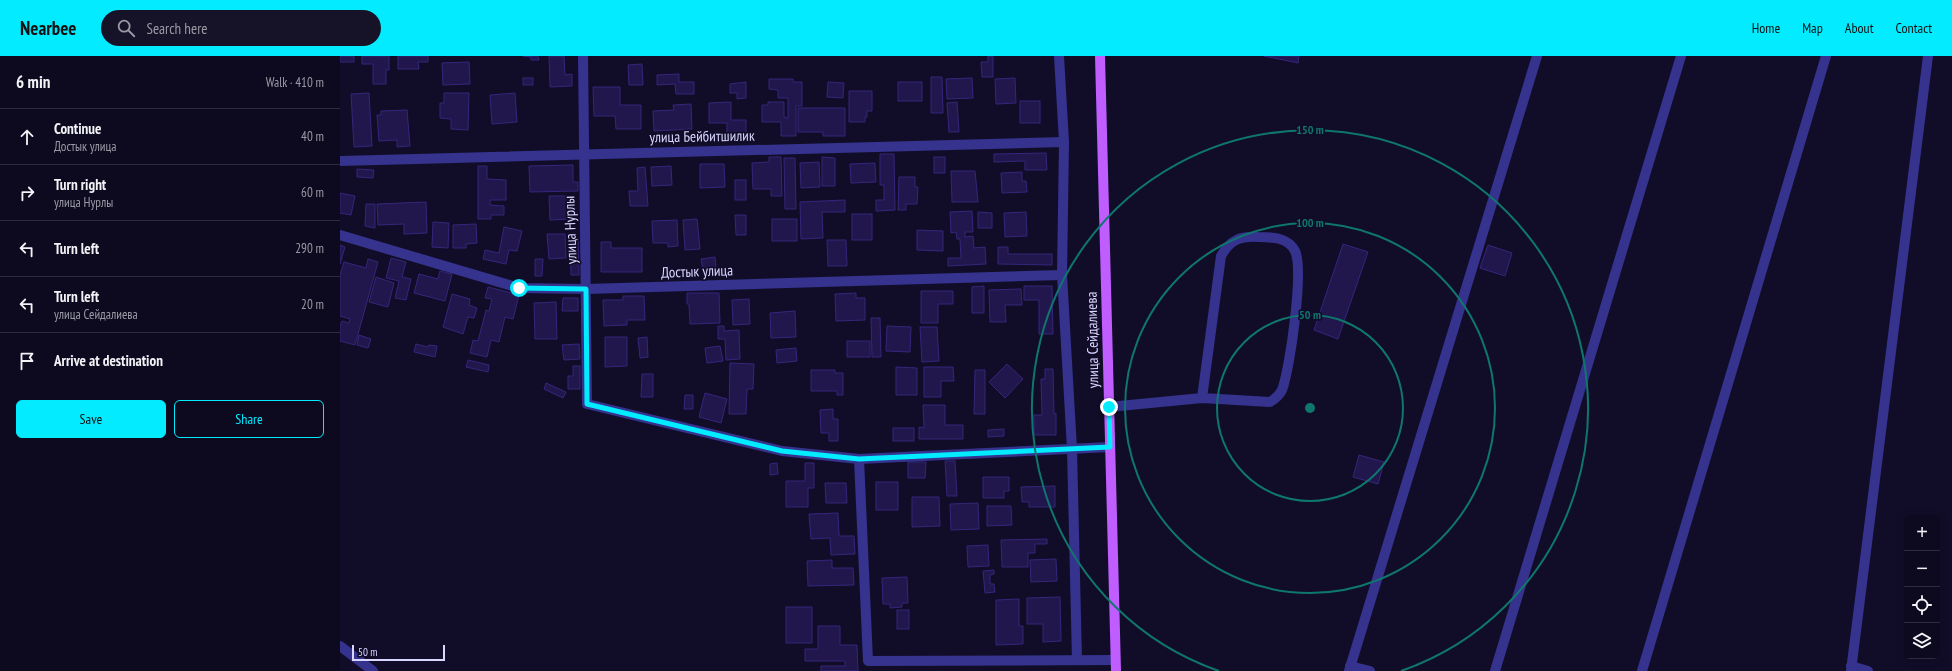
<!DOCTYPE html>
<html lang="en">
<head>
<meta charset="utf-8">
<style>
  body { margin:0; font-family:"PT Sans Narrow",sans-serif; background:#161328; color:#f1f3f6 }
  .controls { position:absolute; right:12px; bottom:12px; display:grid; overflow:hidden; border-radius:6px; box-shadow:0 2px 10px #0003 }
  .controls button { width:36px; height:36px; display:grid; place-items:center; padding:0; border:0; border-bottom:1px solid #2d2b3d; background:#0d0a1f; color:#f1f3f6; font:20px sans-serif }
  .scale { position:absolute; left:12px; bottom:10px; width:93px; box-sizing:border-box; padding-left:4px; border:2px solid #d9d6ff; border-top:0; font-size:11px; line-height:14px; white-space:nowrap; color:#d9d6ff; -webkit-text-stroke:3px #110d29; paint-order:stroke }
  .stop { position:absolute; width:12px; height:12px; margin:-9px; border:3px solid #02ebff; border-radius:50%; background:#fff }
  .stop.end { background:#02ebff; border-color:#fff; box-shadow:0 1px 4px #0008 }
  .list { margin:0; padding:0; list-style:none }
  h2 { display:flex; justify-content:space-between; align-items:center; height:52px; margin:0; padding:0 16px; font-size:17px }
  h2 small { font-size:13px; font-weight:400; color:#9a9aa4 }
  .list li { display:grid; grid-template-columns:26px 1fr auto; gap:12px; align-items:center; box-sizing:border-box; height:56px; padding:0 16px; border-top:1px solid #2d2b3d }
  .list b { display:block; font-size:15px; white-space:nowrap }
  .list p { margin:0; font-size:13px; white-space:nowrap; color:#9a9aa4 }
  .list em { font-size:13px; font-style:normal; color:#9a9aa4 }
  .actions { display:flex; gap:8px; padding:12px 16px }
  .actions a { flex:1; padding:9px 0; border:1px solid #02ebff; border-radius:6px; text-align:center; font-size:14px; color:#02ebff }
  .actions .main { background:#02ebff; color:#111 }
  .icon { flex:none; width:22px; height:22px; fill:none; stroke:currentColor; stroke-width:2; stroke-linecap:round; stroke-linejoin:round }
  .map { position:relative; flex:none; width:1612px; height:615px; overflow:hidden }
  header { display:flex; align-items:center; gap:24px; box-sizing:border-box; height:56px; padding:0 20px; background:#02ebff; color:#111 }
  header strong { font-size:19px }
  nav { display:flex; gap:22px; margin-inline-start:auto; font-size:14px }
  .search { width:280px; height:36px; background:#161328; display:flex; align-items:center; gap:10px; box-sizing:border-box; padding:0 14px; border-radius:22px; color:#9a9aa4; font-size:15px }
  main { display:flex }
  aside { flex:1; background:#0d0a1f }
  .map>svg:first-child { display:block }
</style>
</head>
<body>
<header>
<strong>Nearbee</strong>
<div class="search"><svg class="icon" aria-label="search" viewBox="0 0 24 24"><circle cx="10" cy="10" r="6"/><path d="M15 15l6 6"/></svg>Search here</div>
<nav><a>Home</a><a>Map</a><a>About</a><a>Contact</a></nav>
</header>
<main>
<aside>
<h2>6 min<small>Walk · 410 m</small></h2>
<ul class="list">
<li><svg class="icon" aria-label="ahead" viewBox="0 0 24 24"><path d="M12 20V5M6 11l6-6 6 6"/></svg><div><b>Continue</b><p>Достык улица</p></div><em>40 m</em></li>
<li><svg class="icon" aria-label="right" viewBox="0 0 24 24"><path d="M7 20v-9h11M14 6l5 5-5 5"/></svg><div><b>Turn right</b><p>улица Нурлы</p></div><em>60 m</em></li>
<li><svg class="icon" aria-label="left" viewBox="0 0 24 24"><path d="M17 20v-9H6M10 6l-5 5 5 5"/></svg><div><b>Turn left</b></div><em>290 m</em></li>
<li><svg class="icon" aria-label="left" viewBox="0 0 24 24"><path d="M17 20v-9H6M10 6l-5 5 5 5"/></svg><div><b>Turn left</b><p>улица Сейдалиева</p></div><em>20 m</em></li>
<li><svg class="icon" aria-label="arrive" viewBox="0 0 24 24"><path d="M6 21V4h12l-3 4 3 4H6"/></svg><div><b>Arrive at destination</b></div></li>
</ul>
<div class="actions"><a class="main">Save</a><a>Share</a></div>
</aside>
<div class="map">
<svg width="1612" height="615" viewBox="0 0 1612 615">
  <rect width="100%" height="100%" fill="#110d29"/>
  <g fill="#21174d" stroke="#35267b">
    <rect x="0" y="0" width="14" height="6"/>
    <path d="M22,0H49V14H46V28H33V8H22Z"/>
    <path d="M58,0H88V6H78L79,13H58Z"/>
    <path d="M183,0H198L199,4H191V1Z"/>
    <path d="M209,0H224L225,19L232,18V30L210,31Z"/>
    <path d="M648,0H653V21H642L641,6H648Z"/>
    <path d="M924,0H959L958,7Z"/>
    <path d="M129,6L130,28L103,29L102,7Z"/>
    <path d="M302,8L303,29H289L288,9Z"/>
    <path d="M339,18V26H354V38H336L335,28L317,29V19Z"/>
    <path d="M591,21H602L603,57H591Z"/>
    <rect x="183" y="22" width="10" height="7"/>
    <path d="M632,22L633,42L607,43L606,23Z"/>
    <path d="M675,22L676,47L656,48L655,23Z"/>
    <path d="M429,23H453V26H462V50H456V80H441V66H422V49H428V46H444V61L448,62V42H438V34L429,33Z"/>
    <path d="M406,26V42L397,43V37H390V28Z"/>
    <path d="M488,26L504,27L503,42L487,41Z"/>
    <rect x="558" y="26" width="24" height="19"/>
    <path d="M253,31H280V49H301V73H276L275,60H254Z"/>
    <path d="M509,35H532V55H527V61H525V66H509Z"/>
    <path d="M29,37L32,90L14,91L11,38Z"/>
    <path d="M104,37H129L128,74L111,73V63L100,62V47H104Z"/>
    <path d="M175,37L177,66L152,68L150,39Z"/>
    <rect x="680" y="45" width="20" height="22"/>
    <path d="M391,46V64H406V81H387V67H369V47Z"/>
    <path d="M617,46L619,76H609L607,47Z"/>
    <path d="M351,48L352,73L314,75L313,55L334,54L333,49Z"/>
    <path d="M458,52H505V80H483V76H458Z"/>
    <path d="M67,54L70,90L57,91V84L39,85L37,59H41V55Z"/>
    <path d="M706,97L707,114H685V105L654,106V98Z"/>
    <path d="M540,98H554L555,154L536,155V144H544V129H540Z"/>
    <path d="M429,101H441L442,140H431V133H413L412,107L429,106Z"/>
    <path d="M482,101L495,102V130H482Z"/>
    <rect x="594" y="101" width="11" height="16"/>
    <path d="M444,102H455L456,153H445Z"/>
    <path d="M479,106L480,131L461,132L460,107Z"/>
    <path d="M535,107L536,126L511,127L510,108Z"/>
    <path d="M360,108H384L385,131L360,132Z"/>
    <path d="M233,109V126H238V135L190,136L189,110Z"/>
    <path d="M138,110H147V123L166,124V144H150V149L164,150V159H151V163H138Z"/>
    <path d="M331,110L332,129L312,130L311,111Z"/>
    <path d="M305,111L308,150H290L289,135H298L297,112Z"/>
    <path d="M17,113L34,114L33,122L17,121Z"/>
    <path d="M611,115H635L638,146H612Z"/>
    <path d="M682,116V125H686L687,136L662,137L661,117Z"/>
    <path d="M559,121H575V131H578L577,148H566V154H558Z"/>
    <rect x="395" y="124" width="11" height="20"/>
    <path d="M0,137L15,140L11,159L0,157Z"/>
    <path d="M209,140H229L230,163L210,164Z"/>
    <path d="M505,144V156H482L483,182L461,183L460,146Z"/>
    <path d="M86,146L87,177L64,178V168L38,169L37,148Z"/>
    <path d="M26,148H35V172L25,170Z"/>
    <path d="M632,155L633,176H625V181L633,180L634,192L645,191L646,208L608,210V202H621L620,183H617L616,176L611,177L610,156Z"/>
    <path d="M638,156L652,157V172H638Z"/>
    <path d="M686,156L687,180L665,181L664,157Z"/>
    <rect x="512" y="158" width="20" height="26"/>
    <path d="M395,159H406V179H396Z"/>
    <path d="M357,163L360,193L345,194L343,164Z"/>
    <rect x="432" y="163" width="25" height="22"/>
    <path d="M337,164L338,190L328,191V187H313L312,165Z"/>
    <path d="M93,166L109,167L108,192L92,191Z"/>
    <path d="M136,168L137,187L126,188V192H113V169Z"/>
    <path d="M164,171L182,175L177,195L169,194L166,208L143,203L145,194L159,197Z"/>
    <path d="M577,174L603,175V195L577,194Z"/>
    <path d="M207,178H225L226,202L209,203Z"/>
    <path d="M230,182H238L239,219H231Z"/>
    <path d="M487,184H506L507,210H488Z"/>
    <path d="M261,186H271V192H302V216H261Z"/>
    <path d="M1003,188L1028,196L998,283L974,274Z"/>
    <path d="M0,189L5,191L0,208Z"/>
    <path d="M1148,189L1172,197L1165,220L1140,212Z"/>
    <path d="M658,191H668V198H712V209L658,208Z"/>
    <path d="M375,201L376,212L363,214L361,203Z"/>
    <path d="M51,202L66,206L62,221L71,223L66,244L55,242L59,225L46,222Z"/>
    <path d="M28,203L38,206L15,289L0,285V270L2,265L9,267L10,263L0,260V219L4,206L26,212Z"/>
    <path d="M195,203H203L202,220H195Z"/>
    <path d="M100,215L112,218L105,245L74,237L79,218L98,223Z"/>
    <path d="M36,221L54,227L48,251L29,246Z"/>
    <path d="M644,230V257H632V231Z"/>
    <path d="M684,230H712L713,278H699V244H684Z"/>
    <path d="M148,231L179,239L173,263L165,261L159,286L151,284L147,301L130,297L133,284L138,285L146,254L149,255L152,243L145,242Z"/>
    <path d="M681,233L682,249H665L666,266H650L649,234Z"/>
    <path d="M581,235H613V248H598V267H581Z"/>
    <path d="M347,237H379L380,267L350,268L349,248H347Z"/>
    <path d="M516,237V242H525V264L496,265L495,238Z"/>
    <path d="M112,238L130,243L129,249L137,252L134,262L128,261L123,278L103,271Z"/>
    <path d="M283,240H304L305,264H287V269L264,270L263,244H283Z"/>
    <path d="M223,242H238V255H222Z"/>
    <path d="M409,243L410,268L393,269L392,244Z"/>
    <path d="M216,246L217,283H195L194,247Z"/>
    <path d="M455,255L456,281L431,282L430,257Z"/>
    <path d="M531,262H540L541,301H532Z"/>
    <path d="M378,270H384V275L399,274L400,303L386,304L385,283H378Z"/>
    <path d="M547,270L571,271L570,296L546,295Z"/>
    <path d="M580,271H597L599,305L582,306Z"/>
    <path d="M19,279L31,283L28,292L17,289Z"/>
    <path d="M265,281H287V310L265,311Z"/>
    <path d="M307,281L308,301L300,302L298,282Z"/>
    <rect x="507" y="285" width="23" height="16"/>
    <path d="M76,288L88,291L89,289L97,290L95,301L74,296Z"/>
    <path d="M239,288L240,303L224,304L222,289Z"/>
    <path d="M380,290L383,305L367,307L365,292Z"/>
    <path d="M456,292L457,305L437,307L436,294Z"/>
    <path d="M128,304L149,309L148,316L126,311Z"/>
    <path d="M390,307L414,308L413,333H407L406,358H389Z"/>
    <path d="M667,308L683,323L665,342L649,326Z"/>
    <path d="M233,310H240V333H228V320H233Z"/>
    <path d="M556,311L577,312V339H556Z"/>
    <path d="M584,311H613L614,325H601V341H584Z"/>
    <path d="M705,313H713L714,358L716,357V379H694V359H702L701,323H705Z"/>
    <path d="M471,314H495V317H503V339H497V335H471Z"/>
    <path d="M635,314H645V358H634Z"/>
    <path d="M302,318H313V341H301Z"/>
    <path d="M206,327L226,336L223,342L204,333Z"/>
    <path d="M365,337L387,343L381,367L359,361Z"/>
    <path d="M345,339H353V353H344Z"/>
    <path d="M583,349H605V369H623V383H579V371L584,372Z"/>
    <path d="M493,353V363H498V385H489V377H481L480,354Z"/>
    <rect x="553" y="372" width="21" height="13"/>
    <path d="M664,373V380L648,381V374Z"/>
    <path d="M1019,399L1044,406L1038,428L1013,421Z"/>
    <path d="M605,405H615L617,440H607Z"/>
    <path d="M568,406H586L585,422H568Z"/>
    <path d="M437,407L438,418L430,419V408Z"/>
    <path d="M465,407H474V432H468V451H446V425H465Z"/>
    <path d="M643,421H669V435H664V442H643Z"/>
    <rect x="536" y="426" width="22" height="28"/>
    <path d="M485,427H506L507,447H486Z"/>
    <path d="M715,430V451H689V446H682L681,431Z"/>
    <path d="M572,441H599L600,470L572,471Z"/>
    <path d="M638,447L639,473L611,474L610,448Z"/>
    <path d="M647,450H671L672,469L647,470Z"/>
    <path d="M498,457L499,480H514L515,498L491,499L490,482L471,483L469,458Z"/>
    <path d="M707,483V488H695V497H688V511H662L661,484Z"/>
    <path d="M648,489L649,510L628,511L627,490Z"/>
    <path d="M716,503L717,525L691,526L690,504Z"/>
    <path d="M492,504V512H513L514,529L468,530L467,505Z"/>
    <path d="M654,514V518L650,519V528H654L655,536L645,537L643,515Z"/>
    <path d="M567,521L568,547H562V551L550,552V548H543L542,522Z"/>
    <path d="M720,541L721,585L703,586V568H687V542Z"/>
    <path d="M679,543V570H683V588L656,589V544Z"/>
    <rect x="446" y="551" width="26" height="36"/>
    <rect x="557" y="554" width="12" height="19"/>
    <path d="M478,570H500V589H517L518,615H481V610H505V605H465V593H478Z"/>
  </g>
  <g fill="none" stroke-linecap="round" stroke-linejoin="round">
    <g stroke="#35338e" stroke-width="10">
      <path d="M243,0L247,348L442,395L519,403L770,391"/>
      <path d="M719,0L724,86L722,219L732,393L737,604"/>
      <path d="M0,105L724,86"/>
      <path d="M0,179L179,232L246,233L722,219"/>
      <path d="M769,351L862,342L930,346C935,343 939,340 942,334C950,313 964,214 955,195C948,181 931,181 918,181C900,180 890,184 881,200L862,342"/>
      <path d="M519,403L528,605L775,604"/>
      <path d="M0,590L33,615"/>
      <path d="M1010,610L1030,615"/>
      <path d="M1511,610L1528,615"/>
      <path d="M1009,615L1197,0"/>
      <path d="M1155,615L1341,0"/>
      <path d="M1302,615L1486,0"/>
      <path d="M1511,615L1588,0"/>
    </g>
    <path stroke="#bf5dff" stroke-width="10" d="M760,0L776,615"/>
  </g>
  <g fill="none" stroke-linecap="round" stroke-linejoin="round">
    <path stroke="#02ebff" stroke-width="5" d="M179,232L246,233L247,348L442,395L519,403L770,391L769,351"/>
  </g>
  <g fill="none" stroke="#0f766e" stroke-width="2">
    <circle cx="970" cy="352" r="93"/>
    <circle cx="970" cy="352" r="185"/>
    <path d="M879 615A278 278 0 1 1 1061 615"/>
  </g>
  <g text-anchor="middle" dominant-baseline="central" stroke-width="3.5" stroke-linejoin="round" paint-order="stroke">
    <g font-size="15" fill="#d9d6ff" stroke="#110d29">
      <text transform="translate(362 80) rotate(-1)">улица Бейбитшилик</text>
      <text transform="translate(230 174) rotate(-92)">улица Нурлы</text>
      <text transform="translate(357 215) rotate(-2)">Достык улица</text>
      <text transform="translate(752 284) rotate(-91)">улица Сейдалиева</text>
    </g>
  </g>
  <circle cx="970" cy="352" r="6" fill="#0f766e" stroke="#110d29" stroke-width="2"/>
  <g font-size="12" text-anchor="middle" font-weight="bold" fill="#0f766e" stroke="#110d29" stroke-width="3.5" stroke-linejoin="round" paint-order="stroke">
    <text x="970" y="78">150 m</text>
    <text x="970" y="171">100 m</text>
    <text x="970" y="263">50 m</text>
  </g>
</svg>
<div class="controls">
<button>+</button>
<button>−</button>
<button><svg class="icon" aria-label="locate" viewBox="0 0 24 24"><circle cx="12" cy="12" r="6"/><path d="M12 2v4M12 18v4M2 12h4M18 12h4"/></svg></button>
<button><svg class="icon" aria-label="layers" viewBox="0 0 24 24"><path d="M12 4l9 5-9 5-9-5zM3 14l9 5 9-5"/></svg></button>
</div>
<div class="scale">50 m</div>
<div class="stop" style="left:179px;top:232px"></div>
<div class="stop end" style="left:769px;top:351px"></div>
</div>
</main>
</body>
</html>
